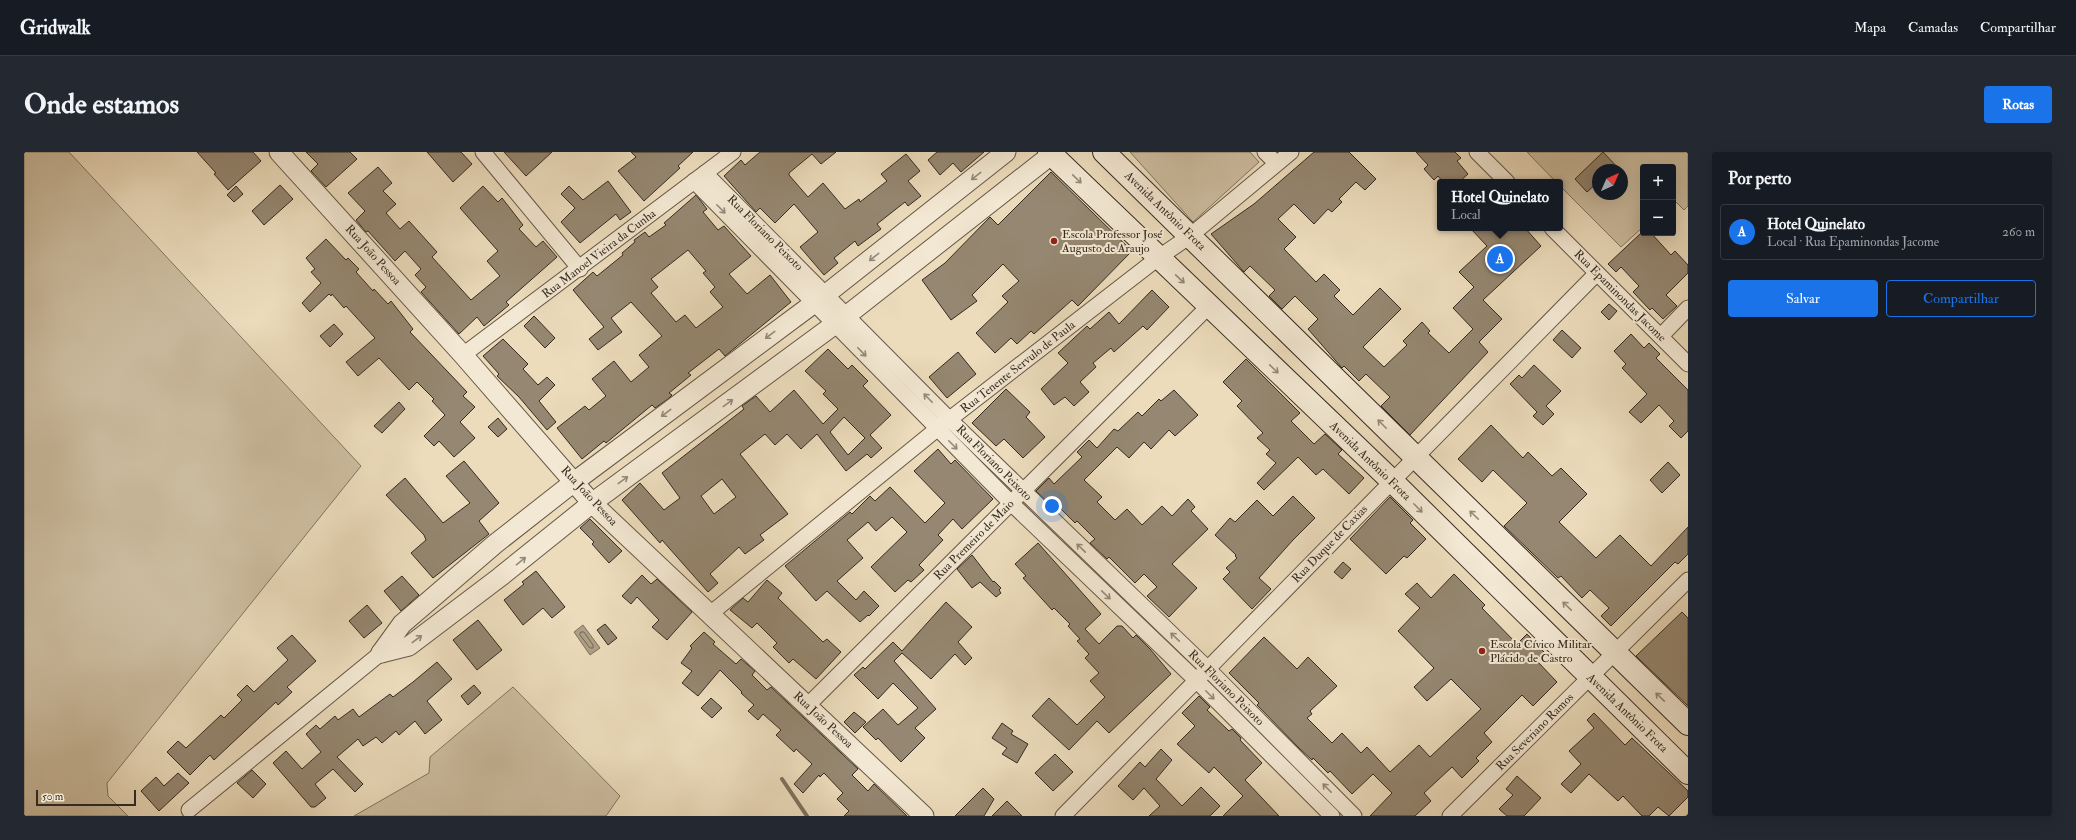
<!DOCTYPE html>
<html lang="pt">
<head>
<meta charset="utf-8">
<style>
  body { margin:0; font-family:"IM FELL Double Pica",serif; background:#242831; color:#f1f3f6 }
  .controls { position:absolute; right:12px; top:12px; display:grid; overflow:hidden; border-radius:4px; box-shadow:0 4px 16px #0002 }
  .controls button { width:36px; height:36px; display:grid; place-items:center; padding:0; border:0; border-bottom:1px solid #363941; background:#171b24; color:#f1f3f6; font:20px sans-serif }
  .compass { position:absolute; left:1568px; top:12px; width:36px; height:36px; border-radius:50%; background:#171b24; box-shadow:0 4px 16px #0002; rotate:45deg }
  .scale { position:absolute; left:12px; bottom:10px; width:100px; box-sizing:border-box; padding-left:4px; border:2px solid #362b20; border-top:0; font-size:11px; line-height:14px; white-space:nowrap; color:#362b20; -webkit-text-stroke:3px #f3e8d3; paint-order:stroke }
  .you { position:absolute; left:1028px; top:354px; width:14px; height:14px; margin:-10px; border:3px solid #fff; border-radius:50%; background:#1a73e8; box-shadow:0 0 0 6px #1a73e833 }
  .badge { display:grid; place-items:center; width:26px; height:26px; border-radius:50%; background:#1a73e8; color:#fff; font-size:13px; font-weight:700 }
  .pin { position:absolute; translate:-50% -50%; border:2px solid #fff; box-shadow:0 1px 4px #0006 }
  .popup { position:absolute; left:1413px; top:27px; width:126px; height:52px; box-sizing:border-box; display:grid; place-content:center; border-radius:4px; background:#171b24; filter:drop-shadow(0 1px 3px #0005); font-size:13px; white-space:nowrap; color:#9ea1a6 }
  .popup b { font-size:15px; color:#f1f3f6 }
  .popup::after { content:''; position:absolute; left:50%; top:100%; margin-left:-8px; border:8px solid transparent; border-top-color:#171b24 }
  .list { margin:0; padding:0; list-style:none }
  h2 { display:flex; justify-content:space-between; align-items:center; height:52px; margin:0; padding:0 16px; font-size:17px }
  h2 small { font-size:13px; font-weight:400; color:#9ea1a6 }
  .list li { display:grid; grid-template-columns:26px 1fr auto; gap:12px; align-items:center; box-sizing:border-box; height:56px; margin:0 8px 8px; padding:0 8px; border:1px solid #363941; border-radius:4px }
  .list b { display:block; font-size:15px; white-space:nowrap }
  .list p { margin:0; font-size:13px; white-space:nowrap; color:#9ea1a6 }
  .list em { font-size:13px; font-style:normal; color:#9ea1a6 }
  .actions { display:flex; gap:8px; padding:12px 16px }
  .actions a { flex:1; padding:9px 0; border:1px solid #1a73e8; border-radius:4px; text-align:center; font-size:14px; color:#1a73e8 }
  .actions .main { background:#1a73e8; color:#fff }
  .map { position:relative; flex:none; width:1664px; height:664px; overflow:hidden; border-radius:4px }
  header { display:flex; align-items:center; gap:24px; box-sizing:border-box; height:56px; padding:0 20px; background:#171b24; border-bottom:1px solid #363941 }
  header strong { font-size:19px }
  nav { display:flex; gap:22px; margin-inline-start:auto; font-size:14px }
  .intro { display:flex; align-items:center; justify-content:space-between; box-sizing:border-box; height:96px; padding:0 24px }
  h1 { margin:0; font-size:28px }
  .button { padding:10px 18px; border-radius:4px; background:#1a73e8; color:#fff; font-size:14px; font-weight:700 }
  main { display:flex; gap:24px; padding:0 24px }
  aside { flex:1; background:#171b24; border-radius:4px; box-shadow:0 4px 16px #0002 }
  .map>svg:first-child { display:block }
</style>
</head>
<body>
<header>
<strong>Gridwalk</strong>
<nav><a>Mapa</a><a>Camadas</a><a>Compartilhar</a></nav>
</header>
<div class="intro"><h1>Onde estamos</h1><a class="button">Rotas</a></div>
<main>
<div class="map">
<svg width="1664" height="664" viewBox="0 0 1664 664">
  <rect width="100%" height="100%" fill="#ecdcbc"/>
  <filter id="stains"><feTurbulence type="fractalNoise" baseFrequency=".005" numOctaves="4"/><feColorMatrix values="0 0 0 0 .2 0 0 0 0 .09 0 0 0 0 .02 0 0 0 .5 -.17"/></filter>
  <radialGradient id="worn" r=".72"><stop offset=".6" stop-color="#630" stop-opacity="0"/><stop offset="1" stop-color="#630" stop-opacity=".3"/></radialGradient>
  <g fill="#cdbea1" stroke="#827460" fill-rule="evenodd">
    <path d="M0,0H45L337,314L83,631L84,644L104,664H0Z"/>
    <path d="M1106,0H1226L1235,10L1169,70Z"/>
    <path d="M1503,0H1664V54L1660,58L1649,47V15H1619V75L1597,95L1536,34V30H1532ZM1574,18H1598V42H1574Z"/>
    <path d="M489,535L596,644L582,664H330L405,621L406,605Z"/>
  </g>
  <path fill="#aea087" stroke="#7e715e" d="M559,473L576,496L566,503L550,480Z"/>
  <g fill="none" stroke-linecap="round" stroke-linejoin="round">
    <path stroke="#726654" stroke-width="1" d="M557,480H560L569,493V496H566L556,483Z"/>
    <path stroke="#7e715e" stroke-width="4" d="M758,627L783,664"/>
  </g>
  <g fill="#958771" stroke="#362b20" fill-rule="evenodd">
    <path d="M173,0H229L237,9L204,38L190,22L192,21Z"/>
    <path d="M282,0H326L333,7L302,35L287,19L294,12Z"/>
    <path d="M403,0H437L448,12L429,30Z"/>
    <path d="M480,0H528L502,24Z"/>
    <path d="M607,0H669L654,14L656,16L620,49L594,19L612,5Z"/>
    <path d="M736,0H812L797,12L788,2L765,21V23L784,45L799,31L821,57L835,47L836,50L863,29L857,22L882,2L896,19L884,29L897,44L884,54L881,50L853,72L857,77L834,94L831,89L810,106L814,111L800,123L776,95L794,80L770,52L751,71L736,56L732,60L700,24L717,8L721,13Z"/>
    <path d="M913,0H960L937,20L929,11L916,23L904,8Z"/>
    <path d="M1290,0H1325L1352,27L1341,38L1332,30L1315,47L1318,50L1308,60L1304,57L1290,72L1270,52L1254,67L1272,85L1260,97L1292,130L1300,122L1316,138L1310,144L1329,163L1356,136L1377,157L1339,195L1360,215L1383,193L1379,189L1398,170L1406,179L1404,181L1425,201L1449,177L1429,156L1450,135L1435,120L1463,94L1446,76H1501L1517,94L1459,148L1478,167L1455,190L1464,200L1386,283L1357,254L1366,245L1342,222L1335,229L1320,214L1318,216L1284,177L1294,167L1271,144L1258,157L1245,144L1251,138L1226,114L1220,120L1187,82L1230,52Z"/>
    <path d="M1392,0H1431L1437,6L1433,9L1444,22L1435,30H1419L1414,24L1410,28L1400,17L1404,13Z"/>
    <path d="M1579,0L1596,18H1574V30L1563,40L1551,27Z"/>
    <path d="M354,15L368,31L359,39L372,52L362,61L376,77L385,69L413,100L408,105L447,148L476,124L463,109L474,99L436,56L459,34L474,50L478,46L499,73L495,77L512,95L519,89L533,105L482,150L485,153L460,174L453,165L435,182L397,140L402,135L391,123L397,117L381,99L371,109L344,79L342,80L332,68L341,59L324,41Z"/>
    <path d="M1027,20L1108,99L1054,154L1048,148L1010,182L1007,179L993,192L987,186L971,201L952,181L984,150L978,144L995,129L979,112L948,143L953,149L927,168L898,128L921,111L966,65L974,73Z"/>
    <path d="M584,29L607,60L596,68L592,62L556,91L537,70L551,56L537,42L545,34L559,48Z"/>
    <path d="M256,33L269,47L240,73L228,59Z"/>
    <path d="M212,34L219,42L210,50L203,43Z"/>
    <path d="M672,43L683,57L679,60L694,78L700,74L727,104L705,122L723,142L746,123L767,150L701,204L695,197L664,221L667,223L645,241L648,243L644,247L631,256L628,253L582,291L580,289L558,307L533,276L561,254L565,258L582,244L568,227L590,209L607,230L625,215L615,203L638,184L607,150L587,166L598,180L574,198L565,187L580,175L549,138L569,120L573,124L599,103L598,101L611,90L610,88L621,80L625,85L642,73L640,71ZM664,98L682,119L679,121L691,135L686,140L699,155L672,176L661,163L652,170L627,141L634,135L627,127Z"/>
    <path d="M1617,81H1627L1647,103L1651,99L1664,113V121L1642,143L1653,154L1639,167L1628,156L1626,158L1609,140L1615,134L1597,115L1592,120L1584,112Z"/>
    <path d="M302,87L322,108L324,106L335,117L332,120L349,139L350,137L364,152L367,149L389,177L386,180L443,240L439,244L451,255L436,270L451,286L430,305L415,289L410,294L400,284L421,263L408,249L410,247L393,230L385,238L355,206L334,224L322,210L351,186L322,154L320,156L308,142L307,144L305,142L286,160L278,151L297,131L287,120L291,117L282,106Z"/>
    <path d="M1128,138L1145,155L1123,178L1119,174L1090,200L1087,196L1069,211L1072,215L1056,230L1065,240L1050,254L1041,245L1030,253L1017,237L1044,211L1034,201L1063,174L1066,177L1085,160L1095,172Z"/>
    <path d="M1585,152L1593,159L1585,168L1577,160Z"/>
    <path d="M510,164L531,186L521,196L500,174Z"/>
    <path d="M310,172L319,182L306,195L296,184Z"/>
    <path d="M1538,178L1557,196L1548,206L1529,188Z"/>
    <path d="M1607,182L1620,196L1625,191L1636,202L1632,206L1664,238V279L1657,286L1645,274L1650,269L1635,253L1617,271L1605,260L1623,242L1598,216L1602,212L1590,199Z"/>
    <path d="M479,187L504,212L499,217L514,233L523,225L531,233L515,249L532,270L523,278L495,245L473,224L475,222L459,204Z"/>
    <path d="M804,197L824,217L828,213L844,229L839,234L867,263L846,283L858,296L847,306L843,302L822,319L793,282L777,297L763,282L751,293L741,282L716,302L764,362L736,383L740,388L721,402L715,395L686,422L694,431L684,440L638,388L636,391L598,348L616,331L640,358L656,346L638,321L720,257L718,254L732,244L746,260L770,238L799,272L814,257L799,242L802,239L781,219ZM820,265L841,286L824,303L806,280ZM698,327L712,345L690,362L677,344Z"/>
    <path d="M934,200L952,222L923,246L905,225Z"/>
    <path d="M1222,207L1276,261L1267,269L1290,292L1301,282L1318,298L1314,302L1340,326L1325,342L1299,317L1292,323L1274,305L1240,338L1233,331L1252,311L1242,302L1246,298L1233,286L1239,281L1213,254L1218,249L1199,230Z"/>
    <path d="M1510,213L1537,239L1522,254L1530,262L1519,273L1509,264L1513,260L1486,232L1495,223L1498,226Z"/>
    <path d="M982,237L1006,260L1002,265L1021,285L999,306L980,287L972,294L948,271Z"/>
    <path d="M1150,238L1174,263L1151,284L1145,278L1127,297L1120,290L1105,306L1093,295L1060,328L1078,345L1073,350L1091,368L1103,357L1118,373L1138,354L1148,364L1164,347L1171,355L1167,359L1184,377L1148,412L1173,436L1145,465L1123,444L1133,435L1120,422L1111,431L1085,405L1083,407L1066,391L1071,387L1053,369L1051,371L1032,352L1029,355L1012,339L1025,326L1030,332L1058,305L1053,300L1065,288L1073,296L1090,277L1094,279L1114,260L1118,264L1135,247L1137,249Z"/>
    <path d="M375,250L381,257L358,281L350,274Z"/>
    <path d="M474,266L483,277L474,285L464,275Z"/>
    <path d="M1467,273L1499,306L1504,300L1528,324L1537,316L1563,342L1535,370L1572,406L1596,383L1627,414L1664,375V402L1654,412L1651,410L1587,474L1577,464L1585,456L1566,438L1558,446L1537,424L1534,426L1480,374L1503,351L1469,318L1458,330L1434,307Z"/>
    <path d="M914,297L927,312L931,308L969,347L938,377L929,367L914,383L919,388L895,413L900,418L887,430L884,428L871,440L847,415L883,380L868,365L852,379L844,370L823,388L839,406L813,429L832,448L840,439L855,454L845,464L844,463L836,470L803,439L792,449L761,414L826,360L828,362L846,344L851,349L866,335L901,371L921,351L890,319Z"/>
    <path d="M440,309L475,351L455,369L465,382L409,426L387,401L402,388L400,383L362,343L381,326L419,371L446,351L422,324Z"/>
    <path d="M1644,310L1656,323L1638,341L1626,328Z"/>
    <path d="M1269,344L1291,366L1269,388L1235,426L1247,437L1228,457L1199,427L1206,420L1202,416L1213,406L1211,404L1212,403L1191,383L1206,366L1211,370L1233,348L1249,364Z"/>
    <path d="M1366,345L1389,368L1386,371L1402,387L1383,406L1380,404L1362,422L1326,387Z"/>
    <path d="M566,367L598,399L585,411L568,392L570,390L556,376Z"/>
    <path d="M1014,391L1077,462L1061,477L1075,492L1093,474H1098L1109,486L1112,483L1126,497L1147,522L1085,581L1073,569L1045,598L1008,564L1025,546L1053,573L1081,545L1066,529L1075,521L1061,506L1065,502L1053,489L1056,487L1044,474L1046,472L1030,456L1028,458L999,426L1002,424L991,412Z"/>
    <path d="M948,403L969,430L970,429L977,436L975,438L977,441L972,445L956,430L948,436L933,417Z"/>
    <path d="M1319,410L1327,417L1318,427L1310,420Z"/>
    <path d="M512,419L541,455L528,466L519,456L499,473L480,448L500,432L498,430Z"/>
    <path d="M1430,422L1461,453L1458,456L1493,492L1503,482L1520,500L1512,508L1533,530L1509,554L1498,543L1460,581L1468,590L1452,606L1455,609L1438,626L1428,615L1400,641L1407,649L1391,664H1346L1368,641L1349,622L1328,642L1306,619L1304,621L1289,606L1288,608L1276,597L1233,553L1235,551L1205,521L1240,485L1273,517L1284,505L1313,534L1286,559L1288,562L1283,566L1308,591L1318,581L1337,601L1343,595L1366,620L1395,593L1406,605L1457,557L1427,527L1403,549L1390,535L1410,516L1374,479L1396,456L1381,442L1393,431L1407,446Z"/>
    <path d="M618,423L627,432L633,427L668,460L643,488L628,475L635,468L613,445L607,452L598,444Z"/>
    <path d="M378,424L395,443L377,459L360,439Z"/>
    <path d="M743,428L758,441L754,446L799,490L803,487L817,500L792,527L769,507L765,511L749,495L753,491L733,471L728,476L706,458L719,446L724,450Z"/>
    <path d="M922,450L948,475L934,490L948,506L941,513L931,502L907,527L878,501L870,509L912,557L891,576L901,586L877,610L854,586L852,588L839,575L859,557L874,573L894,556L869,531L854,547L830,523L839,515L841,517L869,490L878,499Z"/>
    <path d="M343,453L358,471L340,486L325,469Z"/>
    <path d="M1658,460L1664,466V554L1612,504Z"/>
    <path d="M454,468L478,498L453,518L429,488Z"/>
    <path d="M581,472L593,486L584,493L573,478Z"/>
    <path d="M680,480L691,490L689,492L712,512L717,507L731,519L728,523L743,538L747,535L834,617L828,623L844,639L850,632L883,664H820L825,659L813,647L819,641L800,621L796,625L795,623L779,641L770,632L788,612L772,597L770,600L752,583L757,578L739,562L734,568L724,559L730,553L717,541L718,540L696,518L674,544L658,531L668,519L657,511L668,496L666,494Z"/>
    <path d="M268,483L292,509L263,535L268,540L254,553L252,550L190,608L186,603L166,623L143,600L154,589L162,596L197,563L200,566L218,548L213,543L223,533L230,540L264,508L253,496Z"/>
    <path d="M413,510L428,527L403,549L418,568L401,582L391,569L375,583L372,579L358,591L352,585L339,594L334,587L313,605L339,632L331,640L309,617L291,632L302,646L291,655H287L249,611L262,599L278,617L297,600L282,582L292,573L296,577L311,564L314,568L329,557L335,565L366,542L369,545L389,530Z"/>
    <path d="M450,533L457,541L444,553L437,544Z"/>
    <path d="M1175,544L1186,555L1183,558L1205,579L1208,577L1217,586L1216,588L1238,611L1221,628L1255,664H1199L1219,644L1190,615L1185,621L1153,592L1171,574L1158,561Z"/>
    <path d="M687,546L698,556L688,566L677,556Z"/>
    <path d="M830,560L842,570L831,581L820,570Z"/>
    <path d="M1570,561L1601,593L1608,586L1664,639V645L1645,664L1634,655L1625,664H1618L1599,644L1594,649L1565,622L1547,641L1537,632L1557,612L1545,599L1570,576L1563,568Z"/>
    <path d="M978,571L989,579L987,582L1004,592L993,611L978,602L983,596L968,586Z"/>
    <path d="M1137,597L1148,608L1132,627L1158,654L1177,635L1196,654L1186,664H1125L1136,654L1120,636L1109,648L1094,634L1116,610L1121,615Z"/>
    <path d="M1031,602L1049,620L1029,639L1011,621Z"/>
    <path d="M228,618L242,632L229,646L213,631Z"/>
    <path d="M154,621L165,631L135,659L117,639L132,625L140,634Z"/>
    <path d="M1493,624L1517,646L1500,664H1483L1475,657L1489,643L1482,637Z"/>
    <path d="M959,636L970,647L960,664H931Z"/>
    <path d="M983,649L998,664H968Z"/>
  </g>
  <g fill="none" stroke-linecap="round" stroke-linejoin="round">
    <g stroke="#645747" stroke-width="17">
      <g id="minor">
        <path d="M459,0L556,117"/>
        <path d="M1241,0L1252,11"/>
        <path d="M1453,0L1483,30"/>
        <path d="M681,21L926,268L1184,517L1330,664"/>
        <path d="M670,29L987,351L1172,528L1308,664"/>
        <path d="M1528,76L1664,212"/>
        <path d="M1637,184L1664,156"/>
        <path d="M439,203L709,0"/>
        <path d="M686,462L913,277L1134,106L1166,84L1267,0"/>
        <path d="M783,554L1185,154"/>
        <path d="M165,658L357,501"/>
        <path d="M1039,664L1573,121"/>
        <path d="M1426,664L1664,428"/>
      </g>
    </g>
    <g stroke="#645747" stroke-width="21">
      <g id="tertiary">
        <path d="M255,0L439,203L568,351L900,664"/>
        <path d="M357,501L385,494L476,425L568,351L822,164L1027,3"/>
        <path d="M357,501L378,472L471,392L550,330L801,143L982,0"/>
      </g>
    </g>
    <g stroke="#362b20" stroke-width="24">
      <g id="secondary">
        <path d="M1025,0L1368,329L1664,621"/>
        <path d="M1080,0L1664,572"/>
      </g>
    </g>
    <use href="#minor" stroke="#f3e8d3" stroke-width="15"/>
    <use href="#tertiary" stroke="#f3e8d3" stroke-width="19"/>
    <use href="#secondary" stroke="#f3e8d3" stroke-width="22"/>
  </g>
  <defs><path id="oneway-shaft" d="M-6 0H5M1.5-3L5.5 0L1.5 3" fill="none" stroke-width="1.6" stroke-linecap="round" stroke-linejoin="round"/></defs>
  <g stroke="#948a7a">
    <use href="#oneway-shaft" transform="translate(952 24) rotate(142)"/>
    <use href="#oneway-shaft" transform="translate(1053 27) rotate(44)"/>
    <use href="#oneway-shaft" transform="translate(697 57) rotate(45)"/>
    <use href="#oneway-shaft" transform="translate(850 105) rotate(142)"/>
    <use href="#oneway-shaft" transform="translate(1156 127) rotate(43)"/>
    <use href="#oneway-shaft" transform="translate(746 183) rotate(143)"/>
    <use href="#oneway-shaft" transform="translate(838 200) rotate(46)"/>
    <use href="#oneway-shaft" transform="translate(1250 217) rotate(44)"/>
    <use href="#oneway-shaft" transform="translate(904 246) rotate(-135)"/>
    <use href="#oneway-shaft" transform="translate(704 251) rotate(-36)"/>
    <use href="#oneway-shaft" transform="translate(642 261) rotate(143)"/>
    <use href="#oneway-shaft" transform="translate(1358 272) rotate(-135)"/>
    <use href="#oneway-shaft" transform="translate(929 293) rotate(45)"/>
    <use href="#oneway-shaft" transform="translate(599 328) rotate(-36)"/>
    <use href="#oneway-shaft" transform="translate(1394 356) rotate(45)"/>
    <use href="#oneway-shaft" transform="translate(1450 363) rotate(-136)"/>
    <use href="#oneway-shaft" transform="translate(1057 396) rotate(-136)"/>
    <use href="#oneway-shaft" transform="translate(497 409) rotate(-39)"/>
    <use href="#oneway-shaft" transform="translate(1082 443) rotate(44)"/>
    <use href="#oneway-shaft" transform="translate(1543 454) rotate(-136)"/>
    <use href="#oneway-shaft" transform="translate(1151 485) rotate(-136)"/>
    <use href="#oneway-shaft" transform="translate(393 487) rotate(-37)"/>
    <use href="#oneway-shaft" transform="translate(1186 543) rotate(45)"/>
    <use href="#oneway-shaft" transform="translate(1636 545) rotate(-136)"/>
    <use href="#oneway-shaft" transform="translate(1303 636) rotate(-135)"/>
  </g>
  <g fill="#8f2418" stroke="#f3e8d3" stroke-width="1.5">
    <circle cx="1030" cy="89" r="4"/>
    <circle cx="1458" cy="499" r="4"/>
  </g>
  <g text-anchor="middle" dominant-baseline="central" stroke-width="4" stroke-linejoin="round" paint-order="stroke">
    <g font-size="12" fill="#362b20" stroke="#f3e8d3">
      <text transform="translate(1141 59) rotate(44)">Avenida Antônio Frota</text>
      <text transform="translate(741 81) rotate(45)">Rua Floriano Peixoto</text>
      <text transform="translate(575 102) rotate(-37)">Rua Manoel Vieira da Cunha</text>
      <text transform="translate(349 103) rotate(48)">Rua João Pessoa</text>
      <text transform="translate(1596 144) rotate(45)">Rua Epaminondas Jacome</text>
      <text transform="translate(994 215) rotate(-38)">Rua Tenente Servulo de Paula</text>
      <text transform="translate(1346 309) rotate(44)">Avenida Antônio Frota</text>
      <text transform="translate(970 311) rotate(45)">Rua Floriano Peixoto</text>
      <text transform="translate(565 344) rotate(47)">Rua João Pessoa</text>
      <text transform="translate(950 388) rotate(-45)">Rua Premeiro de Maio</text>
      <text transform="translate(1306 392) rotate(-46)">Rua Duque de Caxias</text>
      <text transform="translate(1202 536) rotate(45)">Rua Floriano Peixoto</text>
      <text transform="translate(1603 561) rotate(44)">Avenida Antônio Frota</text>
      <text transform="translate(799 568) rotate(43)">Rua João Pessoa</text>
      <text transform="translate(1511 580) rotate(-45)">Rua Severiano Ramos</text>
    </g>
    <g font-size="12" fill="#362b20" stroke="#f3e8d3" text-anchor="start">
      <text x="1038" y="82">Escola Professor José<tspan x="1038" dy="14">Augusto de Araujo</tspan></text>
      <text x="1466" y="492">Escola Cívico Militar<tspan x="1466" dy="14">Plácido de Castro</tspan></text>
    </g>
  </g>
  <rect width="100%" height="100%" filter="url(#stains)"/>
  <rect width="100%" height="100%" fill="url(#worn)"/>
</svg>
<div class="controls">
<button>+</button>
<button>−</button>
</div>
<svg class="compass" viewBox="-18 -18 36 36"><path d="M0-13l5 13h-10z" fill="#e53935"/><path d="M0 13l5-13h-10z" fill="#9ea1a6"/></svg>
<div class="scale">50 m</div>
<div class="you"></div>
<div class="pin badge" style="left:1476px;top:107px">A</div>
<div class="popup"><b>Hotel Quinelato</b>Local</div>
</div>
<aside>
<h2>Por perto<small></small></h2>
<ul class="list">
<li><span class="badge">A</span><div><b>Hotel Quinelato</b><p>Local · Rua Epaminondas Jacome</p></div><em>260 m</em></li>
</ul>
<div class="actions"><a class="main">Salvar</a><a>Compartilhar</a></div>
</aside>
</main>
</body>
</html>
